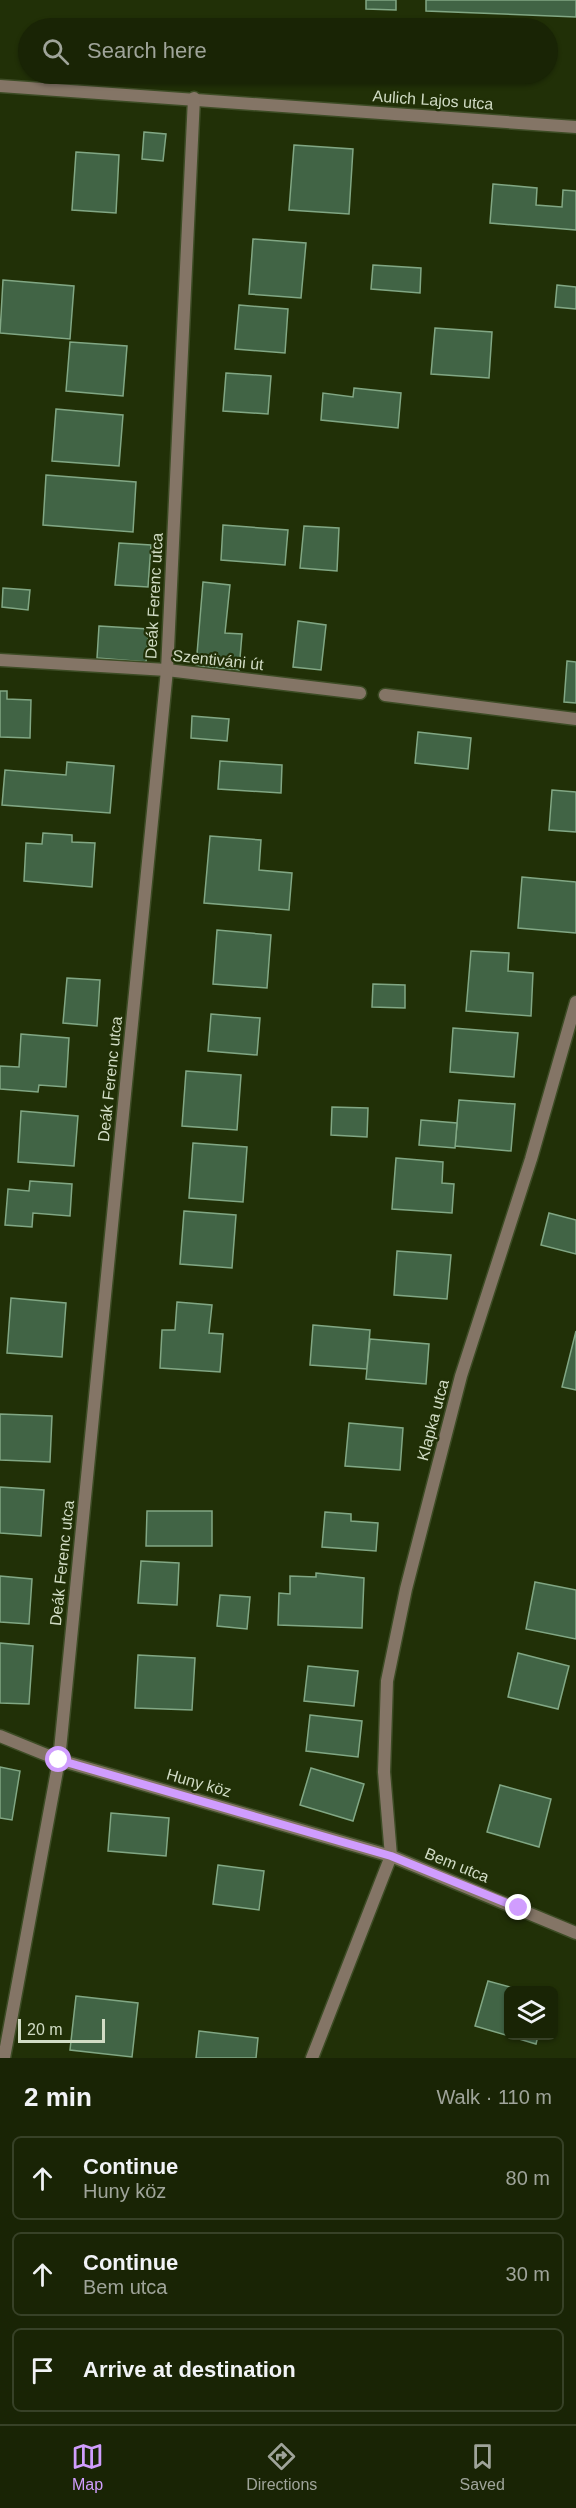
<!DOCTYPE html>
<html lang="en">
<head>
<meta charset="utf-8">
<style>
  body { margin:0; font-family:Helvetica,sans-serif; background:#222c0f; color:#f1f3f6 }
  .controls { position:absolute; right:18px; bottom:18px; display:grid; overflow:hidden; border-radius:9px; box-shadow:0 2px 4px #0004 }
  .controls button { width:54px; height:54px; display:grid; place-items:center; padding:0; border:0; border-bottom:2px solid #374127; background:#192405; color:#f1f3f6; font:30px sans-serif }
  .scale { position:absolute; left:18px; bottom:15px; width:87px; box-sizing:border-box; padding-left:6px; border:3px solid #d1dcc5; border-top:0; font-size:16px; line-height:21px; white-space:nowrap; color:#d1dcc5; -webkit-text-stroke:4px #213007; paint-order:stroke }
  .stop { position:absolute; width:18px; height:18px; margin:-14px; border:4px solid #d09dfe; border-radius:50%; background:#fff }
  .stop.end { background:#d09dfe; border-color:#fff; box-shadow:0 2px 6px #0008 }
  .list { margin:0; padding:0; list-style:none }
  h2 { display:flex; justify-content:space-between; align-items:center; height:78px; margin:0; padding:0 24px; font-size:26px }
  h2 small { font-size:20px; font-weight:400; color:#9fa49a }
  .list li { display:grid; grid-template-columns:39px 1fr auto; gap:18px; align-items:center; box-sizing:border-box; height:84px; margin:0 12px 12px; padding:0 12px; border:2px solid #374127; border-radius:9px }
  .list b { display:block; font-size:22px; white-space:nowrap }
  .list p { margin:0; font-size:20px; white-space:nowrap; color:#9fa49a }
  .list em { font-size:20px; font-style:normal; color:#9fa49a }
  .icon { flex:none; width:33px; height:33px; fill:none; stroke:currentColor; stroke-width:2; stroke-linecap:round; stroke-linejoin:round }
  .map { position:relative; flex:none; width:576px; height:2058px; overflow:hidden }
  .search { position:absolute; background:#192405; box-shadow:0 2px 4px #0004; left:18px; right:18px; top:18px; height:66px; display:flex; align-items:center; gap:15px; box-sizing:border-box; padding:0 21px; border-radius:33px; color:#9fa49a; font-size:22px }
  .sheet { height:366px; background:#192405 }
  nav { display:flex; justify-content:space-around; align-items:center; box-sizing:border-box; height:84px; border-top:2px solid #374127; background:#192405; font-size:16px; color:#9fa49a }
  nav a { display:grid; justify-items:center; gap:3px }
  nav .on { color:#d09dfe }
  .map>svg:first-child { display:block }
</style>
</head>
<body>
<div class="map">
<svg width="576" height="2058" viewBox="0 0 576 2058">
  <rect width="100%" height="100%" fill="#213007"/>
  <g fill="#416445" stroke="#81a784" stroke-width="1.5">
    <path d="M366,0H396V10L366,9Z"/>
    <path d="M426,0H576V17L426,11Z"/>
    <path d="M144,132L166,134L163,161L142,159Z"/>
    <path d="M294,145L353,149L349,214L289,210Z"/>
    <path d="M76,152L119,155L116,213L72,210Z"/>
    <path d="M493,184L537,188L536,205L562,207L563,190L576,191V230L490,223Z"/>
    <path d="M253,239L306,243L301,298L249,294Z"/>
    <path d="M373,265L421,268L420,293L371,289Z"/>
    <path d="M3,280L74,286L70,339L0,333Z"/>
    <path d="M557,285L576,287V309L555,307Z"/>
    <path d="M239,305L288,309L285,353L235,349Z"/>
    <path d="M435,328L492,332L489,378L431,374Z"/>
    <path d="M70,342L127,346L123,396L66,391Z"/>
    <path d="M226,373L271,376L268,414L223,411Z"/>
    <path d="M354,388L401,393L398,428L321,420L323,393L353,397Z"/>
    <path d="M56,409L123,415L119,466L52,461Z"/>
    <path d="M46,475L136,482L133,532L43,525Z"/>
    <path d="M223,525L288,530L285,565L221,560Z"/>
    <path d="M304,526L339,528L337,571L300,568Z"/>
    <path d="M119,543L151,545L148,587L115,585Z"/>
    <path d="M203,582L230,585L225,633L242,634L239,670L196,666Z"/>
    <path d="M3,588L30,590L28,610L2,607Z"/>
    <path d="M298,621L326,625L321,670L293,667Z"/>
    <path d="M99,626L149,629L146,662L97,658Z"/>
    <path d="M567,661L576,662V703L564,702Z"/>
    <path d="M0,691H7V699L31,700L30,738L0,737Z"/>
    <path d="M192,716L229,719L227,741L191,738Z"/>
    <path d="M418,732L471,738L468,769L415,763Z"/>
    <path d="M220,761L282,765L281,793L218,789Z"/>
    <path d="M67,762L114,766L110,813L2,805L5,770L66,775Z"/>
    <path d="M552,790L576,792V832L549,830Z"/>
    <path d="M43,833L72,835V842L95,843L92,887L24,881L26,843L42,844Z"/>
    <path d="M210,836L261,840L259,870L292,873L289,910L204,903Z"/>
    <path d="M522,877L576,882V933L518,928Z"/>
    <path d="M217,930L271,935L267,988L213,984Z"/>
    <path d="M471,951L509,953L508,971L533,973L531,1016L466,1011Z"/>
    <path d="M67,978L100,980L97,1026L63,1023Z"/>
    <path d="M373,984L405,985V1008L372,1007Z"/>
    <path d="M211,1014L260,1018L257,1055L208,1051Z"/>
    <path d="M453,1028L518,1033L514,1077L450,1072Z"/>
    <path d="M21,1034L69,1038L66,1087L39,1085L38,1092L0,1089V1066L19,1067Z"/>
    <path d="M186,1071L241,1075L237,1130L182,1126Z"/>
    <path d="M459,1100L515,1104L511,1151L455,1146Z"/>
    <path d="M332,1107L368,1108L367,1137L331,1135Z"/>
    <path d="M21,1111L78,1116L74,1166L18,1162Z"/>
    <path d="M421,1120L457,1123L455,1148L419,1145Z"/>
    <path d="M193,1143L247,1147L243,1202L189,1198Z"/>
    <path d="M396,1158L443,1162L442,1183L454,1184L452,1213L392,1209Z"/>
    <path d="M30,1181L72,1184L70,1216L33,1213L32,1227L5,1225L8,1189L29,1191Z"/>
    <path d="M184,1211L236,1215L232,1268L180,1264Z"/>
    <path d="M549,1213L576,1220V1254L541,1245Z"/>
    <path d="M397,1251L451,1255L447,1299L394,1295Z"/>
    <path d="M11,1298L66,1303L62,1357L7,1353Z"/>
    <path d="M177,1302L212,1305L209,1333L223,1334L220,1372L160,1368L162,1330H175Z"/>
    <path d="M313,1325L370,1330L367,1369L310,1365Z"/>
    <path d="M576,1331V1390L562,1387Z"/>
    <path d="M370,1339L429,1344L426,1384L366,1379Z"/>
    <path d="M0,1414L52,1416L50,1462L0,1460Z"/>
    <path d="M349,1423L403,1428L400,1470L345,1466Z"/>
    <path d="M0,1487L44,1490L41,1536L0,1533Z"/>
    <path d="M147,1511H212V1546H146Z"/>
    <path d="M325,1512L351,1514V1521L378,1523L376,1551L322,1547Z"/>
    <path d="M141,1561L179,1563L177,1605L138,1603Z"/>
    <path d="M316,1573L364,1578L362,1628L278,1625L279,1593L290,1594V1576L316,1577Z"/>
    <path d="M0,1576L32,1579L29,1624L0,1622Z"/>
    <path d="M535,1582L576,1590V1639L526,1629Z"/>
    <path d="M220,1595L250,1597L247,1629L217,1626Z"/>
    <path d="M0,1643L33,1646L29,1704L0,1703Z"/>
    <path d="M518,1653L569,1666L558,1709L508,1697Z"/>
    <path d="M138,1655L195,1658L192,1710L135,1708Z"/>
    <path d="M308,1666L358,1671L354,1706L304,1701Z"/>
    <path d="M310,1715L362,1721L358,1757L306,1751Z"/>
    <path d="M0,1767L20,1771L12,1820L0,1818Z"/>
    <path d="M311,1768L364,1784L353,1821L300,1805Z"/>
    <path d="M500,1785L551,1799L539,1847L487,1832Z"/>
    <path d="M111,1813L169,1818L166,1856L108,1851Z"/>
    <path d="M218,1865L264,1871L259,1910L213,1904Z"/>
    <path d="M488,1981L521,1990H508V2036H538L536,2044L475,2026Z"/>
    <path d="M76,1996L138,2003L132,2057L70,2050Z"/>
    <path d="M199,2031L258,2038L256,2058H196Z"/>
  </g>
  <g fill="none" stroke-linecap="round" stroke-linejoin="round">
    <g stroke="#3d4c25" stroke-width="15">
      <g id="street">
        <path d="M0,86L576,127"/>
        <path d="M0,660L167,670L360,693"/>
        <path d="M385,695L576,719"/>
        <path d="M0,1736L59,1760L391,1856L576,1933"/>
        <path d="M4,2058L59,1760L167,670L194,98"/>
        <path d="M312,2058L391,1856L384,1772L387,1681L406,1589L461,1376L531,1159L576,1002"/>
      </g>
    </g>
    <use href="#street" stroke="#847566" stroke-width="12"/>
  </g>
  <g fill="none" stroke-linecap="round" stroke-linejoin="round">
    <path stroke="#d09dfe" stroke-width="8" d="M59,1760L391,1856L519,1908"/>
  </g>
  <g text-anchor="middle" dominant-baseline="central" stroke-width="4.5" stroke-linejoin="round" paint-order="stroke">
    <g font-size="16" fill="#d1dcc5" stroke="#213007">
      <text transform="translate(433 100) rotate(4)">Aulich Lajos utca</text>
      <text transform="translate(154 596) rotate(-87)">Deák Ferenc utca</text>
      <text transform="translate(218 660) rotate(6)">Szentiváni út</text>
      <text transform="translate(110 1079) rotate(-84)">Deák Ferenc utca</text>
      <text transform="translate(433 1420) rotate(-75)">Klapka utca</text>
      <text transform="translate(62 1563) rotate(-84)">Deák Ferenc utca</text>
      <text transform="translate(199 1783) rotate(16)">Huny köz</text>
      <text transform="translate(457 1865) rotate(22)">Bem utca</text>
    </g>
  </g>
</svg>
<div class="controls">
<button><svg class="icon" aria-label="layers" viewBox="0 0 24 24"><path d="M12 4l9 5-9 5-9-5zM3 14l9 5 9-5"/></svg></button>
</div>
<div class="scale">20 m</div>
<div class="stop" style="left:59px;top:1760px"></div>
<div class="stop end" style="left:519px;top:1908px"></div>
<div class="search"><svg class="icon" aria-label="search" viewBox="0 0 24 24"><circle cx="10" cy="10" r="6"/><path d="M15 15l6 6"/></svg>Search here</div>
</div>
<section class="sheet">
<h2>2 min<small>Walk · 110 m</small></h2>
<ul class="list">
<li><svg class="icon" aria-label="ahead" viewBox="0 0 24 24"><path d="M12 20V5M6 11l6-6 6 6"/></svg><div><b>Continue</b><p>Huny köz</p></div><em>80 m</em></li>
<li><svg class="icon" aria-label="ahead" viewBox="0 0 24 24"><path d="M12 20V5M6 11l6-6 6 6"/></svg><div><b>Continue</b><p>Bem utca</p></div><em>30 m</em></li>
<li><svg class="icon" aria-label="arrive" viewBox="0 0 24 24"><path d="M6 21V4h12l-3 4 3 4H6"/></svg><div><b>Arrive at destination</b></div></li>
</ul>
</section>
<nav>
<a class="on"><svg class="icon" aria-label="map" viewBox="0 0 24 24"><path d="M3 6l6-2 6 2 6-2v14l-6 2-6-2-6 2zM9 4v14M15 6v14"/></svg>Map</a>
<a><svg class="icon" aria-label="directions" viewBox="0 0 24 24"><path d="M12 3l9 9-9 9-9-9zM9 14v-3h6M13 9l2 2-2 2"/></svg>Directions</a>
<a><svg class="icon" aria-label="saved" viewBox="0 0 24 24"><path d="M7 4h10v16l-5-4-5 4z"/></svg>Saved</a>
</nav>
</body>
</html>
